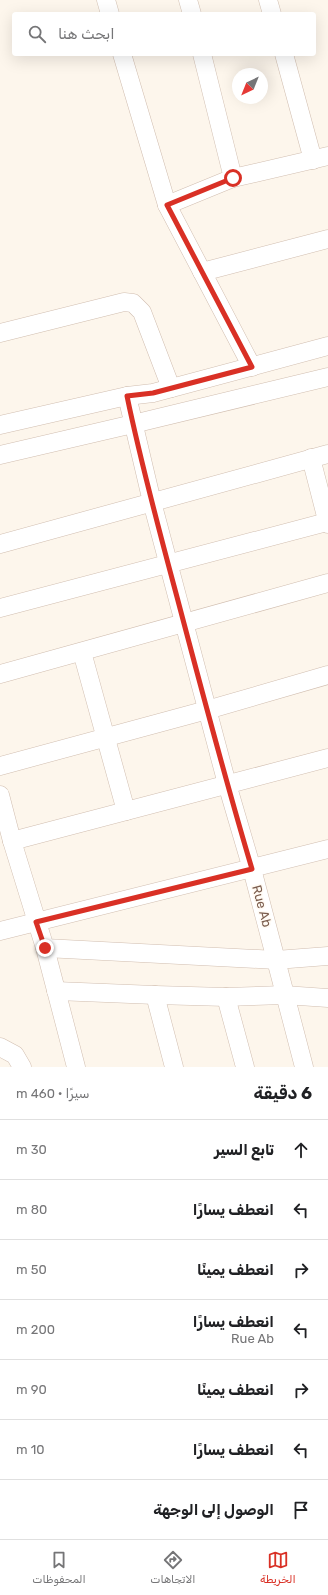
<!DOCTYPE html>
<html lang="ar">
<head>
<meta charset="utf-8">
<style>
  body { margin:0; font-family:Rubik,Cairo,sans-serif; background:#f2f2f2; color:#202124; direction:rtl }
  .compass { position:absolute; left:232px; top:68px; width:36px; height:36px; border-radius:50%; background:#fff; box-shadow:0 4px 16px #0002; rotate:223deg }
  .stop { position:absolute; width:12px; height:12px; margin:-9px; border:3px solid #d93025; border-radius:50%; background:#fff }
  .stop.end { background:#d93025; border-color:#fff; box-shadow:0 1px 4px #0008 }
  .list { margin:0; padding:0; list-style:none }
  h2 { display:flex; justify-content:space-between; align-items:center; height:52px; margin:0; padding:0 16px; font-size:17px }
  h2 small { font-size:13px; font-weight:400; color:#757577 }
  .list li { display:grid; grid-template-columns:26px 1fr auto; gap:12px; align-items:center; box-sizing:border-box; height:60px; padding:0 16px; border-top:1px solid #e0e0e0 }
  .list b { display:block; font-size:15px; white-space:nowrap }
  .list p { margin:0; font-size:13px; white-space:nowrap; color:#757577 }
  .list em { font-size:13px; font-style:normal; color:#757577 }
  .icon { flex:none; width:22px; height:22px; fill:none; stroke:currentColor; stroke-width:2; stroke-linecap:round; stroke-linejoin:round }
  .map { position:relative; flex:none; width:328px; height:1067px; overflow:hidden; direction:ltr }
  .search { position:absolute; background:#fff; box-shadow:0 4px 16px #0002; left:12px; right:12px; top:12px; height:44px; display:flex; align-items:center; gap:10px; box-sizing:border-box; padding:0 14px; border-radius:4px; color:#757577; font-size:15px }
  .sheet { height:472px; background:#fff }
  nav { display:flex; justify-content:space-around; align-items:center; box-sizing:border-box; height:56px; border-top:1px solid #e0e0e0; background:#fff; font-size:11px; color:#757577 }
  nav a { display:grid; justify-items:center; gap:2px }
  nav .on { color:#d93025 }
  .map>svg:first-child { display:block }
</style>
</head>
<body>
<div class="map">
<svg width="328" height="1067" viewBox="0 0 328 1067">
  <rect width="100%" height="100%" fill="#fdf6ec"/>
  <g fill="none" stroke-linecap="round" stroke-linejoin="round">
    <g stroke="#d1beb0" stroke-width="19">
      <g id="street">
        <path d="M106,0L110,14"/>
        <path d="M188,0L192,14"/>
        <path d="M268,0L272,14"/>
        <path d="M122,54L167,205L252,367"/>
        <path d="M202,54L233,178"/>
        <path d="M284,54L313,160"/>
        <path d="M167,205L233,178L328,156"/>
        <path d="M202,272L328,239"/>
        <path d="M0,333L124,302L133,303L142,312L171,388"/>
        <path d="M127,396L152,502L227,784L252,869L276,960L304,1067"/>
        <path d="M0,425L127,396L153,393L328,346"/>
        <path d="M0,455L133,424L328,377"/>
        <path d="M311,458L328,524"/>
        <path d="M0,544L328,454"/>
        <path d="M0,608L327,522"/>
        <path d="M82,652L126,811"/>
        <path d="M0,674L328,583"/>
        <path d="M0,766L207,710L328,675"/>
        <path d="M0,795L12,841L45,948L76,1067"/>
        <path d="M12,841L328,758"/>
        <path d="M0,931L328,849"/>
        <path d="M45,948L276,960L328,956"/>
        <path d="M56,991L155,995L226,997L284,995L328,998"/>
        <path d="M155,995L174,1067"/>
        <path d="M226,997L245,1067"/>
        <path d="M0,1047L15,1055L22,1067"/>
      </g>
    </g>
    <use href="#street" stroke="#fff" stroke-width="18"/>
  </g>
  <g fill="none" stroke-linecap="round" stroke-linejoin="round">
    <path stroke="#d93025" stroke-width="5" d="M45,948L36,922L252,869C225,779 201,688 177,597C159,530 141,464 127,396L153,393L252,367L167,205L233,178"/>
  </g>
  <g text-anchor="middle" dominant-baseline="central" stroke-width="3" stroke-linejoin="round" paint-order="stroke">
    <g font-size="13" fill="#7a5c4d" stroke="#fffaf3">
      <text transform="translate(262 906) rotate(75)">Rue Ab</text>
    </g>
  </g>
</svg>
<svg class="compass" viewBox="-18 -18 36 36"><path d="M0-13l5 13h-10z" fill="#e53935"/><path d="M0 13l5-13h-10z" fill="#757577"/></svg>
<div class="stop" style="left:233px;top:178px"></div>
<div class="stop end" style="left:45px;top:948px"></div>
<div class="search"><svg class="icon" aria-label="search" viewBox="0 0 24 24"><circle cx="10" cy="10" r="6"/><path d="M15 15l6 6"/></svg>ابحث هنا</div>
</div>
<section class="sheet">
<h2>6 دقيقة<small>سيرًا · 460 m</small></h2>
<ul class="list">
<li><svg class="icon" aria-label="ahead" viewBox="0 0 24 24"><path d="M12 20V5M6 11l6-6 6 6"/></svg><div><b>تابع السير</b></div><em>30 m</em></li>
<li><svg class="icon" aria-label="left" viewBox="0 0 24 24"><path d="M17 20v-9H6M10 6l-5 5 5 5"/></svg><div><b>انعطف يسارًا</b></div><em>80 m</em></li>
<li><svg class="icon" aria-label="right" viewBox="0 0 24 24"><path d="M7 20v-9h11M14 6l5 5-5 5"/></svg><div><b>انعطف يمينًا</b></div><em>50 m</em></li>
<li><svg class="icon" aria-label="left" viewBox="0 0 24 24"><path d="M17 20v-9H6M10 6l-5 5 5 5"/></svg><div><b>انعطف يسارًا</b><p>Rue Ab</p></div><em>200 m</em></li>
<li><svg class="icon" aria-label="right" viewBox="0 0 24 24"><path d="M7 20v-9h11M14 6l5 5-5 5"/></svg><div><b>انعطف يمينًا</b></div><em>90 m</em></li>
<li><svg class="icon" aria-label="left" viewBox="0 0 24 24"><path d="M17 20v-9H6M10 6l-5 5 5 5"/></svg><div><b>انعطف يسارًا</b></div><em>10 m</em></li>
<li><svg class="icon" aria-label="arrive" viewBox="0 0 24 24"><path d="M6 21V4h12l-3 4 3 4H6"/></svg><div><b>الوصول إلى الوجهة</b></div></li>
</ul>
</section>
<nav>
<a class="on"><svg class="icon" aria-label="map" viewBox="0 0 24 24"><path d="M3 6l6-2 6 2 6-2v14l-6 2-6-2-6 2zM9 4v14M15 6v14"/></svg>الخريطة</a>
<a><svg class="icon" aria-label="directions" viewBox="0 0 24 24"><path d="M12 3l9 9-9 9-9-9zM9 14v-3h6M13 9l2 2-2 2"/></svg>الاتجاهات</a>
<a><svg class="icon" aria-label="saved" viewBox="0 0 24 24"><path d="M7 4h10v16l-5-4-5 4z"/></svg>المحفوظات</a>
</nav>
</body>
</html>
